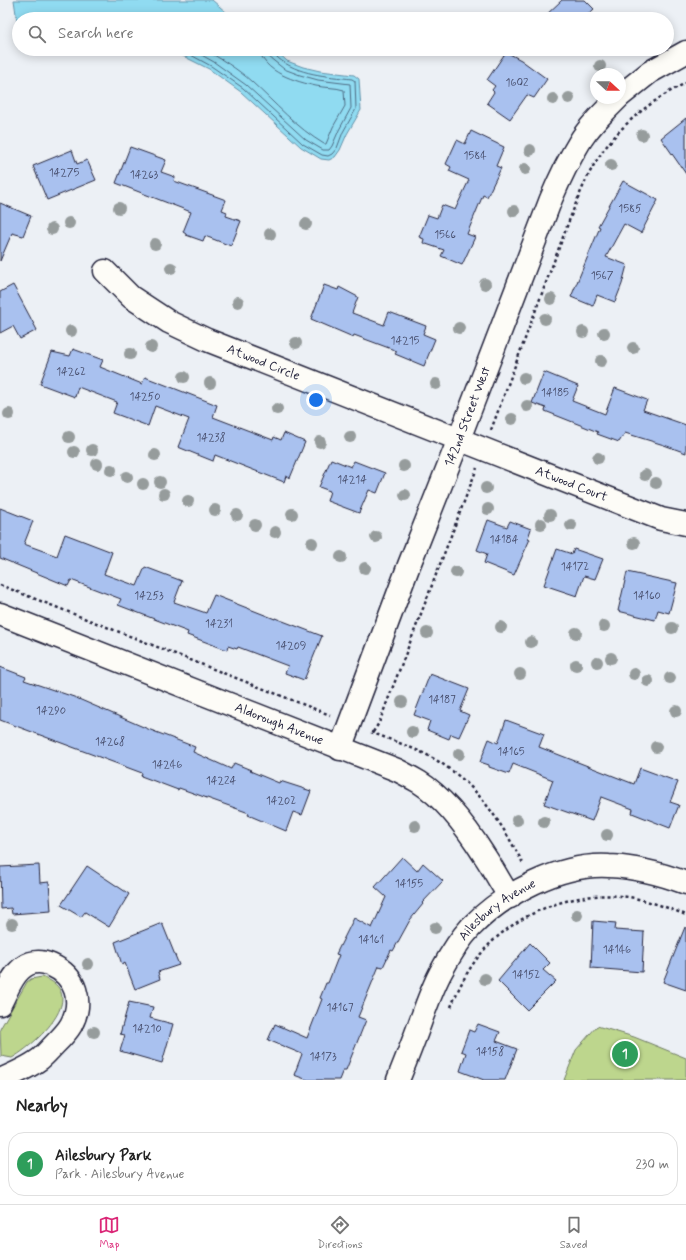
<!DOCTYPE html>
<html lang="en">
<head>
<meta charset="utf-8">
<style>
  body { margin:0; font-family:Mynerve,sans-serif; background:#f2f2f2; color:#222 }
  .compass { position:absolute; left:590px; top:68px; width:36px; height:36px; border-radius:50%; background:#fff; box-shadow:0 2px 10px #0003; rotate:111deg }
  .you { position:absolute; left:316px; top:400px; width:14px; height:14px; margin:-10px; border:3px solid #fff; border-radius:50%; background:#1a73e8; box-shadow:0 0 0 6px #1a73e833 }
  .badge { display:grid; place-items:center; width:26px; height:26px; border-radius:50%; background:#db2777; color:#fff; font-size:13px; font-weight:700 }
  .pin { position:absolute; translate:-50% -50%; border:2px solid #fff; box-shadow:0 1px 4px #0006 }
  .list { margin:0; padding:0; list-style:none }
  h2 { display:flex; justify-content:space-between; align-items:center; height:52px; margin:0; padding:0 16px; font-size:17px }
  h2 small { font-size:13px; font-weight:400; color:#767676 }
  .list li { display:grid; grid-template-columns:26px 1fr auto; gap:12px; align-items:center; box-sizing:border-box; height:64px; margin:0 8px 8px; padding:0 8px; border:1px solid #e0e0e0; border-radius:16px }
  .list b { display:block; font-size:15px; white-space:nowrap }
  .list p { margin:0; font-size:13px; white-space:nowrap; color:#767676 }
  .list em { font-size:13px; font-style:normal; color:#767676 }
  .icon { flex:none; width:22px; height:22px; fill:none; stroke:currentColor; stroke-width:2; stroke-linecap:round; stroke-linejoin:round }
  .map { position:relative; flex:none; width:686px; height:1080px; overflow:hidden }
  .search { position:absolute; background:#fff; box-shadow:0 2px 10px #0003; left:12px; right:12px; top:12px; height:44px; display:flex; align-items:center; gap:10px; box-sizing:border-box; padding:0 14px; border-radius:22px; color:#767676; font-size:15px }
  .sheet { height:124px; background:#fff }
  nav { display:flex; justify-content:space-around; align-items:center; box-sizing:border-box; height:56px; border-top:1px solid #e0e0e0; background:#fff; font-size:11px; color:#767676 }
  nav a { display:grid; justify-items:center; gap:2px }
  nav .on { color:#db2777 }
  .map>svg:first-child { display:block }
</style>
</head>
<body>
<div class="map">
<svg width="686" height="1080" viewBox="0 0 686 1080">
  <rect width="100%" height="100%" fill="#ecf0f5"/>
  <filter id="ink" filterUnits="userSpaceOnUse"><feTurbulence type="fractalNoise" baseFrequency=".025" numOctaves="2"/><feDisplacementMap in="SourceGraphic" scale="8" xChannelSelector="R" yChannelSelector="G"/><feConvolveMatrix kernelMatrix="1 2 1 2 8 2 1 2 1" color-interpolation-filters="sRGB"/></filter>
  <g filter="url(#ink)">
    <g fill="#bdd68d" stroke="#707c64">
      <path d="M42,977C92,994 35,1045 12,1058L1,1056L0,1029L27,982L31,979Z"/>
      <path d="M597,1026L634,1037L686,1058V1080H564L576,1050Z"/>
    </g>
    <g fill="#90dbf1" stroke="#6491a8">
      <path d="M14,0H212L234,19H19V35Z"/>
      <path d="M169,49H274L287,61L303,67L320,71L354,75L359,79L361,110L347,134L340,150L335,157L329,160L321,159L301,147L241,92L209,69Z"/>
    </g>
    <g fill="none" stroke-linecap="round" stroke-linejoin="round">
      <g stroke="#4e6c84" stroke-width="1">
        <path d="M180,49L211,66L243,88L303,144L322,155L328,156L332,154L337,148L343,132L356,109L355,81L352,79C327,76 298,75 278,58C275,55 272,54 271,49"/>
        <path d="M191,49L214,62L246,85L306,140L323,150H329L332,146L339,130L351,108L350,84L318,80L300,75L284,69L269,57L266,49"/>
        <path d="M203,49C220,58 238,69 252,82C275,103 297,128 324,144H326L333,127L345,106L344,90C335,87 325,88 316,86C298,82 261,72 260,49"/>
      </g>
    </g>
    <g fill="#a9c1ef" stroke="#22223b">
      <path d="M562,0H585L594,9L583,19H545L544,17Z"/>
      <path d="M506,52L521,60L547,79L534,98L527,95L510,119L487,103L494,92L492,90L495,86L487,80Z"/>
      <path d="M686,118V174L661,138Z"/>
      <path d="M471,131L504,147L496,166L501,168L487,197L483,195L467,234L475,237L462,265L441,256L444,250L423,243L424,239L419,237L428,215L437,218L442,205L455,210L469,180L449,171L451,167L446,164L457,140L465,144Z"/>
      <path d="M130,147L166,160L161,172L175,177L174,181L226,200L222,210L227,212L226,216L241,221L231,246L205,236L203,241L186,235V234L183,232L191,212L116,183Z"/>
      <path d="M72,150L77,164L87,160L96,180L47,200L33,166Z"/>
      <path d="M623,181L658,200L641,233L624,224L606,257L627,265L622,284L615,302L597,295L593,306L571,297L600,227L598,226Z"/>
      <path d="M0,203L31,216L23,236L12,233L0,261Z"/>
      <path d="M13,285L37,330L20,339L13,326L0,333V292Z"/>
      <path d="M324,285L338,290L339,287L358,297L352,313L384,325L389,312L426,326L423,334L435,339L424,366L395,354L397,351L354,335L353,337L311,319Z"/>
      <path d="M73,349L103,360L100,367L142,384L145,377L217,405L213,417L273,440L274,437L281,440L284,433L305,442L290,478L286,476L284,482L215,455L213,461L178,447L189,419L155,406L148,426L113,413L117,402L78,387L75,397L40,384L52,352L70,356Z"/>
      <path d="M544,372L578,386L572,401L605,414L615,388L647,400L643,410L686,425V453L664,445L625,433L619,442L597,434L598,432L545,411L546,408L532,403Z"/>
      <path d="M331,459L351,467L354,461L385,473L377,493L369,490L359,513L327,501L330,491L319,487Z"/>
      <path d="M0,508L33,521L24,544L57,556L65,534L112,552L104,574L137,586L145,567L182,581L174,602L206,613L214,595L275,619V618L322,636L304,680L285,673L288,666L238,647L237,649L228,646L227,650L187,635L188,632L118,605L121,599L71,580L68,586L0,558Z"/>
      <path d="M488,520L507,527L510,521L531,529L528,538L530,539L514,575L484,563L487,554L477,550Z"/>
      <path d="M557,549L572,554L574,549L603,559L595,579L584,576L577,596L544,585Z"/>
      <path d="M627,572L677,583L669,613L658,610L655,620L618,611Z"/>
      <path d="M0,667L26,677L24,680L74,697L148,729L195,747L193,752L231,769L234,763L251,770L250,771L279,783L280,781L311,791L302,815L293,812L286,831L248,815L249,813L179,788L178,790L141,776L142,773L0,720Z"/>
      <path d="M430,674L469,689L460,711L469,715L459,737L451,734L449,739L427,730L430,721L414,715Z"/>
      <path d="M506,720L544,734L539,747L634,784L640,768L678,782L670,802L679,805L670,828L632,813L633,809L601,797L592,821L544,804L553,780L513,764L509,774L489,767V765L480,762L489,739L498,743Z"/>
      <path d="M402,857L417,871L423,863L443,881L422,903L423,904L410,920L393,951L391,950L383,967L379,966L358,1017L366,1020L346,1070H343L339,1080H308L294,1075L302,1054L268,1040L275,1024L307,1038L322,999L320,998L326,983H328L339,955L336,954L354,918L372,928L386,897L375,887Z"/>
      <path d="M39,865L40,883L49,882L51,911L12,914L11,908L1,909L0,867Z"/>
      <path d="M87,866L129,894L109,927L85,912L81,917L61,905Z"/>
      <path d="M593,921L616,923L615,930L644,932L642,972L591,968Z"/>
      <path d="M162,923L179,965L158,972L160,979L135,989L125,963L122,965L115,942Z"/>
      <path d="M685,927H686V990L663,982Z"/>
      <path d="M530,943L550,963L543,970L556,981L527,1010L498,981Z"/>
      <path d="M129,1002L153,1007L150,1018L173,1024L162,1063L120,1051L125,1035L120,1034Z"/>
      <path d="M478,1024L500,1032L496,1041L517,1049L505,1080H484L460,1071L466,1053L461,1051L469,1030L474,1032Z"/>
    </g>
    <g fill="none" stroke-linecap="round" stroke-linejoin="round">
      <g stroke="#22223b" stroke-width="25">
        <g id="minor">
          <path d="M620,96L650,72L686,52"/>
          <path id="s1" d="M105,271L131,297L169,322L207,340L661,519L686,524"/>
          <path id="s2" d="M0,614L397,770C405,774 412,778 419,782C446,799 467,828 484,855C493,868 500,883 510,897"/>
          <path id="s3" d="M340,749L409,565L459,439L551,199C559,180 568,161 579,143C589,126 604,112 618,98"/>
          <path d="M0,1004C6,993 11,978 20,970C29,961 40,960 51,965C76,976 84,1001 71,1025C67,1032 61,1038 55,1044C50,1049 46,1054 40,1059C28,1068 14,1074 0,1080"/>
          <path id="s4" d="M398,1080C406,1060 414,1040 421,1020C427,1004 433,986 442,970C450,955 460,939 471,927C504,893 561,863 609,866C635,867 662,874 686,883"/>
        </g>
      </g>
      <g stroke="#22223b" stroke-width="2.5" stroke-dasharray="3 3" stroke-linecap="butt">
        <path d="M491,430L566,229C573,210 581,190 590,172C611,132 647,102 686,83"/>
        <path d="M0,585L330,715"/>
        <path d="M371,732C388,739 406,745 423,753C448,765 472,785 488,807C502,825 513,845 524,865"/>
        <path d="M373,732L379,723L477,468"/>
        <path d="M451,1007C458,989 467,971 479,956C514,912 579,887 634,898C652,902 669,908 686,915"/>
      </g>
      <use href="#minor" stroke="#fdfcf7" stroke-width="22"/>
    </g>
    <g fill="#969c9c">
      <circle cx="600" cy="66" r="6"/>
      <circle cx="569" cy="98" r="6"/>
      <circle cx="553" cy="99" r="6"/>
      <circle cx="642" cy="135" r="6"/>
      <circle cx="530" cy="150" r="6"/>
      <circle cx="611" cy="165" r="6"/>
      <circle cx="525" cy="169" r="6"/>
      <circle cx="119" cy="208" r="6"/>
      <circle cx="514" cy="211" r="6"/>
      <circle cx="69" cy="223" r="6"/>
      <circle cx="306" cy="224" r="6"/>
      <circle cx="52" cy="229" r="6"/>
      <circle cx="270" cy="234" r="6"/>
      <circle cx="155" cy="244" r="6"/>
      <circle cx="171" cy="268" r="6"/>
      <circle cx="485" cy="284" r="6"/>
      <circle cx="551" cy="299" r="6"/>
      <circle cx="238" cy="302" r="6"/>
      <circle cx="545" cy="319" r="6"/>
      <circle cx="459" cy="328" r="6"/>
      <circle cx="71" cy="331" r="6"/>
      <circle cx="583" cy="332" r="6"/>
      <circle cx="604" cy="333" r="6"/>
      <circle cx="296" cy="343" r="6"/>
      <circle cx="151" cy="347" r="6"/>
      <circle cx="633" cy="348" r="6"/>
      <circle cx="130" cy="354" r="6"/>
      <circle cx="601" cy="361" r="6"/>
      <circle cx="184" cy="377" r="6"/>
      <circle cx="524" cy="378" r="6"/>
      <circle cx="210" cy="383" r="6"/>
      <circle cx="436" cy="384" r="6"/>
      <circle cx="527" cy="406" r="6"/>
      <circle cx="277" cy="409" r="6"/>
      <circle cx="9" cy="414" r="6"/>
      <circle cx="512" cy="419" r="6"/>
      <circle cx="69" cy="437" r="6"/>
      <circle cx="350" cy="437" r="6"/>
      <circle cx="320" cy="442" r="6"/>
      <circle cx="92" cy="450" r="6"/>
      <circle cx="74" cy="452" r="6"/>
      <circle cx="155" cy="455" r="6"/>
      <circle cx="598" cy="458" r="6"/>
      <circle cx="97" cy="464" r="6"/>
      <circle cx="404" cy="466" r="6"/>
      <circle cx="111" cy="470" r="6"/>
      <circle cx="645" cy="475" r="6"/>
      <circle cx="127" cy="477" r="6"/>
      <circle cx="160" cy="482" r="6"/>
      <circle cx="656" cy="483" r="6"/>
      <circle cx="143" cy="484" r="6"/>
      <circle cx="486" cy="488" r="6"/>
      <circle cx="164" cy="494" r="6"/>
      <circle cx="405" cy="495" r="6"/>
      <circle cx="188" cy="501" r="6"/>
      <circle cx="488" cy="509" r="6"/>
      <circle cx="215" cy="510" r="6"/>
      <circle cx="292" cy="514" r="6"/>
      <circle cx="237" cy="515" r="6"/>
      <circle cx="550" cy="515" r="6"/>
      <circle cx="541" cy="524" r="6"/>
      <circle cx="255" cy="525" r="6"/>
      <circle cx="571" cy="525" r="6"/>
      <circle cx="275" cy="532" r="6"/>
      <circle cx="376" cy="537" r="6"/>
      <circle cx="312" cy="543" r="6"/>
      <circle cx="634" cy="543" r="6"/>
      <circle cx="341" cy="557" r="6"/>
      <circle cx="365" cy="568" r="6"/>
      <circle cx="456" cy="572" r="6"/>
      <circle cx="604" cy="626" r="6"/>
      <circle cx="501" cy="627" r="6"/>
      <circle cx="672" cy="628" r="6"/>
      <circle cx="427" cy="633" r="6"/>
      <circle cx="576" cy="633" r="6"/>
      <circle cx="531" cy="642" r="6"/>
      <circle cx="611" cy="658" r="6"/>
      <circle cx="597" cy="662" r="6"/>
      <circle cx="576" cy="665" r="6"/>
      <circle cx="520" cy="674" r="6"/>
      <circle cx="634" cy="674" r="6"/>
      <circle cx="670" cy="678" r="6"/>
      <circle cx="648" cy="681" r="6"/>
      <circle cx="402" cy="702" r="6"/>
      <circle cx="676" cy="711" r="6"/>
      <circle cx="412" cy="732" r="6"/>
      <circle cx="656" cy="747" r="6"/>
      <circle cx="459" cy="754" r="6"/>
      <circle cx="517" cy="820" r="6"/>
      <circle cx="544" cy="822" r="6"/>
      <circle cx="415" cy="826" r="6"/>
      <circle cx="607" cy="835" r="6"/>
      <circle cx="577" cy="915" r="6"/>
      <circle cx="12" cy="924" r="6"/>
      <circle cx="435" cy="928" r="6"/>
      <circle cx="88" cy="964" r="6"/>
      <circle cx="485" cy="979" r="6"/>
      <circle cx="94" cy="1032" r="6"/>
    </g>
  </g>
  <g text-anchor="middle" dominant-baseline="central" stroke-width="4" stroke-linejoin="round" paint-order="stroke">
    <g font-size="11" fill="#444a68">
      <text x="517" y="83">1602</text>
      <text x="475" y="156">1584</text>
      <text x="64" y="173">14275</text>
      <text x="144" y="175">14263</text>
      <text x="630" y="209">1585</text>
      <text x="445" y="235">1566</text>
      <text x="602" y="276">1567</text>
      <text x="405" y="341">14215</text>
      <text x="71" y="372">14262</text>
      <text x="555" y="393">14185</text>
      <text x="145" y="397">14250</text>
      <text x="211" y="438">14238</text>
      <text x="352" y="480">14214</text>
      <text x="504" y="540">14184</text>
      <text x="575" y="567">14172</text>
      <text x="149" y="596">14253</text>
      <text x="647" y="596">14160</text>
      <text x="219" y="624">14231</text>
      <text x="291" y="646">14209</text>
      <text x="442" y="700">14187</text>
      <text x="51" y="711">14290</text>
      <text x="110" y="742">14268</text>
      <text x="511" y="752">14165</text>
      <text x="167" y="765">14246</text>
      <text x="221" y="781">14224</text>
      <text x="281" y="801">14202</text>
      <text x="409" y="884">14155</text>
      <text x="371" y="940">14161</text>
      <text x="617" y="950">14146</text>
      <text x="526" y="975">14152</text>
      <text x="340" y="1008">14167</text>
      <text x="147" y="1029">14210</text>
      <text x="490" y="1052">14158</text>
      <text x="323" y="1057">14173</text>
    </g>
    <g font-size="13" fill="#22223b" stroke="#fdfcf7">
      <text stroke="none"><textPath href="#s1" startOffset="185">Atwood Circle</textPath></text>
      <text stroke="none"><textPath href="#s3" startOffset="356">142nd Street West</textPath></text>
      <text stroke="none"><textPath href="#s1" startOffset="516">Atwood Court</textPath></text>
      <text stroke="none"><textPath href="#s2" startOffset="300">Aldorough Avenue</textPath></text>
      <text stroke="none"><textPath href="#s4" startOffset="202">Ailesbury Avenue</textPath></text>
    </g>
  </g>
</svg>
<svg class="compass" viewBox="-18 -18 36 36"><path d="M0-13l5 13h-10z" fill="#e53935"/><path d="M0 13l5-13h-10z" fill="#767676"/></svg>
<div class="you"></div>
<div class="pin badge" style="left:625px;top:1054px;background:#2e9e5b">1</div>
<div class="search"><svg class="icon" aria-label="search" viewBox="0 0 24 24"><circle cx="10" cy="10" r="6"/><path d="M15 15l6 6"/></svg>Search here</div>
</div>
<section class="sheet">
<h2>Nearby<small></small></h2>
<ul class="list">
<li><span class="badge" style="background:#2e9e5b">1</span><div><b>Ailesbury Park</b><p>Park · Ailesbury Avenue</p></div><em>230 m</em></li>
</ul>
</section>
<nav>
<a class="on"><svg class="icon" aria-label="map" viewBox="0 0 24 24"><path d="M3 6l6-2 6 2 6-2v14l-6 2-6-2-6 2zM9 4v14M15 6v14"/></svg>Map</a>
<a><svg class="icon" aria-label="directions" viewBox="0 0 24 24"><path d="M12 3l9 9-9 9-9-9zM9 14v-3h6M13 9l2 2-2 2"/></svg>Directions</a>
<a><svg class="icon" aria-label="saved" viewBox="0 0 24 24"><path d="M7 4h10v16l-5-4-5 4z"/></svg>Saved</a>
</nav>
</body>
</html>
